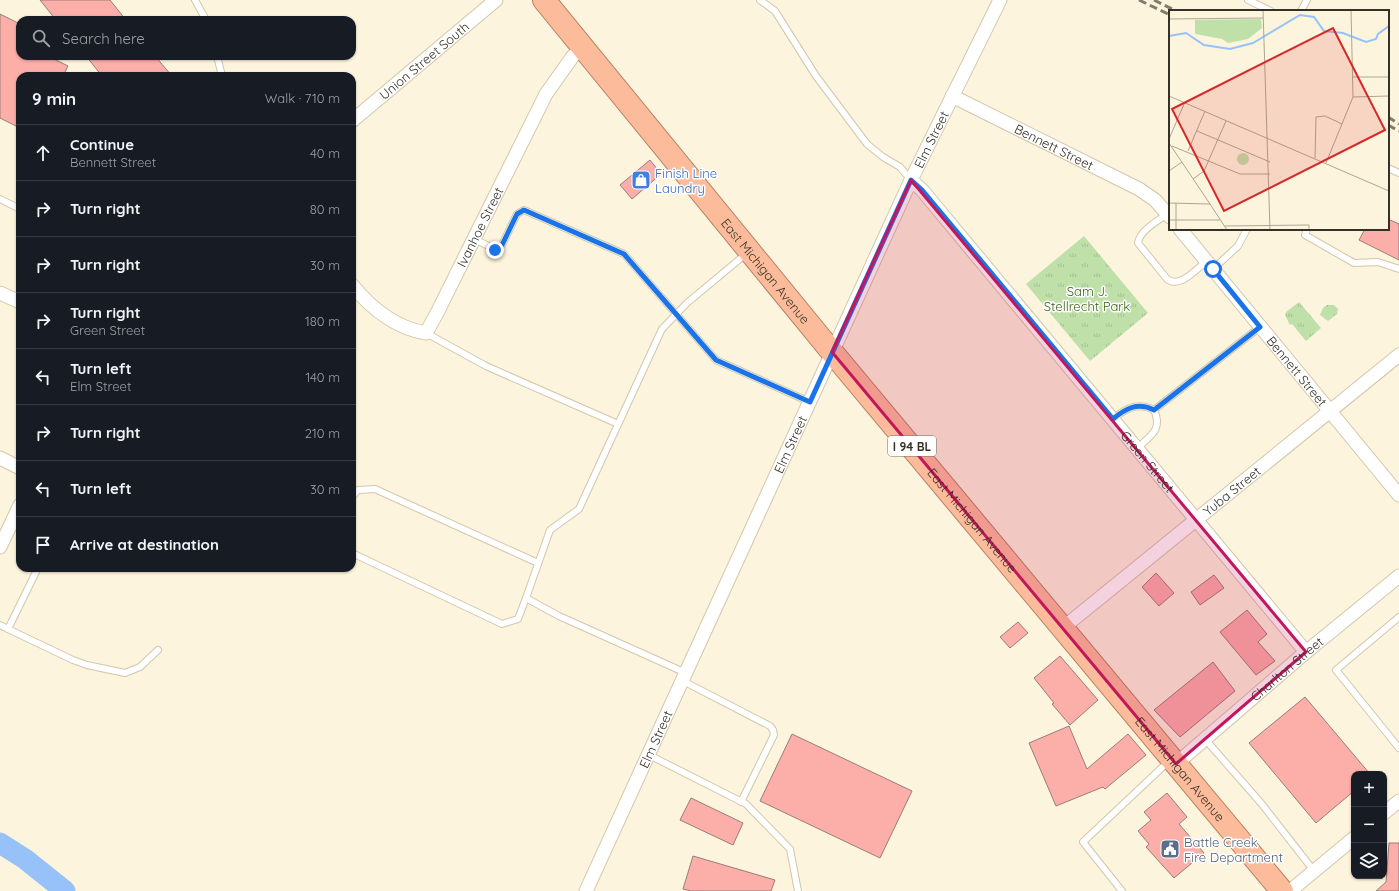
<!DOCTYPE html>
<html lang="en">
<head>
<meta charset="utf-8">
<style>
  body { margin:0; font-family:Quicksand,sans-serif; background:#20242c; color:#f1f3f6 }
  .controls { position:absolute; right:12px; bottom:12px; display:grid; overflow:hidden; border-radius:8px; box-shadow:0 1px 3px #0004 }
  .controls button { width:36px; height:36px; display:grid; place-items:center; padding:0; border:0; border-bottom:1px solid #363941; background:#171b24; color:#f1f3f6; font:20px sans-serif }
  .stop { position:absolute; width:12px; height:12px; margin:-9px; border:3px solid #1a73e8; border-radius:50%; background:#fff }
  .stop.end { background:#1a73e8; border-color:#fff; box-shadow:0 1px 4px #0008 }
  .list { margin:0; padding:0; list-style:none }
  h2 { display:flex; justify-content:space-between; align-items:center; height:52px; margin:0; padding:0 16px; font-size:17px }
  h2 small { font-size:13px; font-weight:400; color:#9ea1a6 }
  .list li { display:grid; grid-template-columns:26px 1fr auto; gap:12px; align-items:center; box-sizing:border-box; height:56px; padding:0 16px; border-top:1px solid #363941 }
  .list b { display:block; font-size:15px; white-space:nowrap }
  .list p { margin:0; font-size:13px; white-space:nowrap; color:#9ea1a6 }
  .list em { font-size:13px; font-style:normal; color:#9ea1a6 }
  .icon { flex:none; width:22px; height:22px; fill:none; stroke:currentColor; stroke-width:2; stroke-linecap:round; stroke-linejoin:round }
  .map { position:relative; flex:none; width:1399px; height:891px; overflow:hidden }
  .search { position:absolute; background:#171b24; box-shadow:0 1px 3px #0004; left:16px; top:16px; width:340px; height:44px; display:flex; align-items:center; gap:10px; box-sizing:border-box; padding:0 14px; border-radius:12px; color:#9ea1a6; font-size:15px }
  .panel { position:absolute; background:#171b24; box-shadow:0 1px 3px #0004; left:16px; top:72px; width:340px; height:500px; border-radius:12px }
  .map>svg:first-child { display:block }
</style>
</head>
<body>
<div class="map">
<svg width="1399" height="891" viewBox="0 0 1399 891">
  <defs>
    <pattern id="park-tufts" width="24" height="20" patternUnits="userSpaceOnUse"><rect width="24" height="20" fill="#bfe0a9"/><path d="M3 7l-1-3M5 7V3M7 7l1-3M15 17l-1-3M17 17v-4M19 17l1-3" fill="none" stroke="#a5c191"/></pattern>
  </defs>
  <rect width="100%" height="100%" fill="#fdf4dd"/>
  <g fill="url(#park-tufts)">
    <path d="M1084,236L1148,313L1090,361L1026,284Z"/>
    <path d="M1299,302L1321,328L1306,341L1292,324L1290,325L1285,315L1286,312Z"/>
    <path d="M1327,305H1334L1338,309L1337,314L1328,321L1320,315L1323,308Z"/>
  </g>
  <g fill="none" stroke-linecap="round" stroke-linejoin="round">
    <path stroke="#96c2f9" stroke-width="21" d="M0,843L25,859L65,891"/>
  </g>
  <g fill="#fcaea9" stroke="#9b7c79">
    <path d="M40,0H110L126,20H56Z"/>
    <path d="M0,14L20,24V56H48L68,66L63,76H20V128L0,118Z"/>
    <path d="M86,56H155L172,76H102Z"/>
    <path d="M650,160L661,174L632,199L620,185Z"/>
    <path d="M1388,219L1399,224V260L1359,240L1365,229H1388Z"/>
    <path d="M1156,573L1174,593L1159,606L1142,587Z"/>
    <path d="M1214,575L1224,588L1200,605L1191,592Z"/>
    <path d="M1247,610L1267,634L1258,642L1275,661L1256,675L1220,632Z"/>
    <path d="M1018,622L1028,633L1010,648L1000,637Z"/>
    <path d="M1060,656L1098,700L1070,725L1052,704L1054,703L1034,678Z"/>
    <path d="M1213,662L1235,691L1180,737L1154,710Z"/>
    <path d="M1305,697L1370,774H1354V791L1316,823L1249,743Z"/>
    <path d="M1069,726L1087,769L1128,734L1146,755L1105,789L1103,787L1056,806L1029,743Z"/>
    <path d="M792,734L912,791L880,858L760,801Z"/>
    <path d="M1167,793L1187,817L1179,824L1204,853L1174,878L1146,847L1149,844L1138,831L1151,820L1144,812Z"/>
    <path d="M691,798L743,823L733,845L680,820Z"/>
    <path d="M1389,843H1399V891H1376L1386,882Z"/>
    <path d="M693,856L775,880L771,891H691L683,889Z"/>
  </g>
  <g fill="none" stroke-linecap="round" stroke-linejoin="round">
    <g stroke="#d2c7ab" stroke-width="8">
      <g id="service">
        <path d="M195,0L206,20"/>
        <path d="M760,0L775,11L816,76L867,144L883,157L900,167L911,180"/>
        <path d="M1248,0L1271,11"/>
        <path d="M1301,11L1307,0"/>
        <path d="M217,56L222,76"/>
        <path d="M1388,168L1399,173"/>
        <path d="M0,199L20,209"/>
        <path d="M1167,214C1158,221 1140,230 1138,243L1167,279C1180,289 1196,269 1207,261"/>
        <path d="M1307,229L1305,235L1354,263L1378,262L1399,269"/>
        <path d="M474,239L495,249L502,245L517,214L524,210L624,254L716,360L810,402"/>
        <path d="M1213,269L1238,246L1247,229"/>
        <path d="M426,333L486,366L618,424"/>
        <path d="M1113,419C1126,408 1138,402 1154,410L1260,327"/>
        <path d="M1137,448C1151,436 1163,429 1154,410"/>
        <path d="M352,497L358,490L375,489L538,563"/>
        <path d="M352,553L502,624L518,619L526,598"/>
        <path d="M1399,617L1336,670L1399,748"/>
        <path d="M0,625L8,629L38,568"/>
        <path d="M8,629L73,660L87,665L125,673L140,667L158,650"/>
        <path d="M686,673L559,616L526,598L550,530L579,509L662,329L687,303L746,254"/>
        <path d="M683,681L770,726L773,730L774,735L741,802"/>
        <path d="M1204,738L1261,803L1314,871"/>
        <path d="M649,755L746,804L790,849L798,891"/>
        <path d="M1122,891L1083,842L1169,761"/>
      </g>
    </g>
    <g stroke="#d2c7ab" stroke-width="15">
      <g id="minor">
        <path id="s1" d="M952,96L1139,189L1155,200L1170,217"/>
        <path id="s2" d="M352,121L496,0"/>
        <path id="s3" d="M911,180L922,190L1306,652"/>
        <path id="s4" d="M1180,229L1399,495"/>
        <path id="s5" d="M352,285C371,308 395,328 426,333L437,313L546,94L573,56L583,48"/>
        <path d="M0,293L20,302"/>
        <path d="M0,458L20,468"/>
        <path d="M0,547L20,505"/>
        <path id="s6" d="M1064,627L1399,355"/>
        <path id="s7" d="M1176,764L1306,652L1399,576"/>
        <path d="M1384,813L1399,801"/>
        <path id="s8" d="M586,891L911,180L1000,0"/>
        <path d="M1290,891L1354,838"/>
      </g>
    </g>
    <g stroke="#b68162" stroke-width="24">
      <g id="trunk">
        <path id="s9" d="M544,0L832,352L1282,891"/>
      </g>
    </g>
    <use href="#service" stroke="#fff" stroke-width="6"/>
    <use href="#minor" stroke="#fff" stroke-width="13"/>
    <use href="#trunk" stroke="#fcbc9c" stroke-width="22"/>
    <g stroke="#837c6d" stroke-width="3" stroke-dasharray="8 4" stroke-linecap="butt">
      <path d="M1139,0L1170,15"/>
      <path d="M1154,0L1176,11"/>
      <path d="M1388,117L1399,124"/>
      <path d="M1388,125L1399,131"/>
    </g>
  </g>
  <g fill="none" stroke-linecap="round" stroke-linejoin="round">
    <path stroke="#1a73e8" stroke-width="5" d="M495,250L502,245L517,214L524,210L624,254L716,360L810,402L911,180L922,190L1113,419C1126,408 1138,402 1154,410L1260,327L1213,269"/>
  </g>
  <path fill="#c2185b" fill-opacity="0.2" stroke="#c2185b" stroke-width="3" stroke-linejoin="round" d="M911,180L1306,652L1176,764L832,352Z"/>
  <defs>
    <g id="shop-square" transform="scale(1)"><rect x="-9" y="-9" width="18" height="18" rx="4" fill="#3f7fe0" stroke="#fff"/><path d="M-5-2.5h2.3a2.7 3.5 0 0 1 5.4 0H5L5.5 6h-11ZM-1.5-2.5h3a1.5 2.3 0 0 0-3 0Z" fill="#fff"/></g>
    <g id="civic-square" transform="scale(1)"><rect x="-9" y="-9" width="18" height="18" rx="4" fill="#5c6f8a" stroke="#fff"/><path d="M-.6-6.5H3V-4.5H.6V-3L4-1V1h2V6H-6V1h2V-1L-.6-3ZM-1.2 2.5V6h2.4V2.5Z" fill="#fff"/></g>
  </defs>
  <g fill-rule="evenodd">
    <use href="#shop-square" x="641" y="180"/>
    <use href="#civic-square" x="1170" y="849"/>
  </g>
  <g text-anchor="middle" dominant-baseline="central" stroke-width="3" stroke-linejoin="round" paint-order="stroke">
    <rect fill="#fff" stroke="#726f67" stroke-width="1" x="888" y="436" width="48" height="20" rx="3"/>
    <g font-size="12" font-weight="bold" fill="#363126">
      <text x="912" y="446">I 94 BL</text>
    </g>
    <g font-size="13" fill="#363126" stroke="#fff">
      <text stroke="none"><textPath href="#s2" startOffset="94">Union Street South</textPath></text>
      <text stroke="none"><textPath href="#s8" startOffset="827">Elm Street</textPath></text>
      <text stroke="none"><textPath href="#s1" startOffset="114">Bennett Street</textPath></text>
      <text stroke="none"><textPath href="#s5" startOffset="209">Ivanhoe Street</textPath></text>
      <text stroke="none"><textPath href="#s9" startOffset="350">East Michigan Avenue</textPath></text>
      <text stroke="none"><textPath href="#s4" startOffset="184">Bennett Street</textPath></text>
      <text stroke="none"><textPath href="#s8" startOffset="491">Elm Street</textPath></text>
      <text stroke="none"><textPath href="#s3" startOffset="368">Green Street</textPath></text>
      <text stroke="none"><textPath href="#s6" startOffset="216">Yuba Street</textPath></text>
      <text stroke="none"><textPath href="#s9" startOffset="674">East Michigan Avenue</textPath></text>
      <text stroke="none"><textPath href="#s7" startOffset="146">Charlton Street</textPath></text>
      <text stroke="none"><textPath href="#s8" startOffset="167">Elm Street</textPath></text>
      <text stroke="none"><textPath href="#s9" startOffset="998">East Michigan Avenue</textPath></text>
    </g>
    <g font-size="13" fill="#366cbe" stroke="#fff" text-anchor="start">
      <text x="655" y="173">Finish Line<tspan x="655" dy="15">Laundry</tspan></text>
    </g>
    <g font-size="13" fill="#375f0e" stroke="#fff">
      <text x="1087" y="291">Sam J.<tspan x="1087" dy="15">Stellrecht Park</tspan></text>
    </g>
    <g font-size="13" fill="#4e5e75" stroke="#fff" text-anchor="start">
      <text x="1184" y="842">Battle Creek<tspan x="1184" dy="15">Fire Department</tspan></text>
    </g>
  </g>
  <g transform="translate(1169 10)">
    <rect width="220" height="220" fill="#fdf4dd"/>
    <path d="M92,9L93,18L79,29L59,33L53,29L26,24V10ZM68 149a6 6 0 1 1 12 0a6 6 0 1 1-12 0Z" fill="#bfe0a9"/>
    <path fill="none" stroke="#96c2f9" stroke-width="2" d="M0,26L17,23L35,35L61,39L84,33L131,5L145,7L155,21L174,23L197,32L207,29L209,24L220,16"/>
    <path fill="none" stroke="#ada694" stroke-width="1" d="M94,0L101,220M0,9L94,8M184,67H220M0,86L220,181M184,87L220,86M28,121L101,152M0,129L16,92M0,133L41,194M3,136L71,164H101M19,141L36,101M146,148L147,107L156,106L173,114M157,153L184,87L182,0M0,161L13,152M24,169L35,161L57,111M0,193L41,194M7,193V220M41,194L58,220M0,210H51M56,216L140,215V220"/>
    <path fill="#d62828" fill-opacity="0.15" stroke="#d62828" stroke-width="2" d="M164,18L216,120L55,201L3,99Z"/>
    <rect width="220" height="220" fill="none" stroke="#363126" stroke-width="2"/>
  </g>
</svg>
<div class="controls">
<button>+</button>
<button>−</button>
<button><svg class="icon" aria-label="layers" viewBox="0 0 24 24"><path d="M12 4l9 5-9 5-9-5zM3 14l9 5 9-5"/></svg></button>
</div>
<div class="stop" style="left:1213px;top:269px"></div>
<div class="stop end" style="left:495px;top:250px"></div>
<div class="search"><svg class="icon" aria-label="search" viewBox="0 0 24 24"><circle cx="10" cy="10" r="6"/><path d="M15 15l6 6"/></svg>Search here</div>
<section class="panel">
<h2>9 min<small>Walk · 710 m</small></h2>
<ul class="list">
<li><svg class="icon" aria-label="ahead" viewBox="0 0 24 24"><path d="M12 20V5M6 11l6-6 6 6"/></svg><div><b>Continue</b><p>Bennett Street</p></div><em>40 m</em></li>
<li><svg class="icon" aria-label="right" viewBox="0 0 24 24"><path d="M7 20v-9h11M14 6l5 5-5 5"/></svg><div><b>Turn right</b></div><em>80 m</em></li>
<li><svg class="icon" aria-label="right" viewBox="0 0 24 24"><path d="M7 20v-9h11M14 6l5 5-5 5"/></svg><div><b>Turn right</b></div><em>30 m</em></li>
<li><svg class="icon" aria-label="right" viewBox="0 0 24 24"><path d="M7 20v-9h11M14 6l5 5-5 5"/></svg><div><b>Turn right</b><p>Green Street</p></div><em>180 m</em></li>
<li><svg class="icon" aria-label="left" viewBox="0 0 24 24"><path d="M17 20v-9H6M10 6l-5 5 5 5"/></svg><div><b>Turn left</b><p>Elm Street</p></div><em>140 m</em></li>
<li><svg class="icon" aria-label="right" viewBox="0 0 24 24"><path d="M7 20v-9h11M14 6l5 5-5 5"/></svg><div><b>Turn right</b></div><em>210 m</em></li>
<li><svg class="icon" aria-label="left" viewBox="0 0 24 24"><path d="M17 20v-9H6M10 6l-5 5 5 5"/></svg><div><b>Turn left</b></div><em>30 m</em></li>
<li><svg class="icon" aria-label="arrive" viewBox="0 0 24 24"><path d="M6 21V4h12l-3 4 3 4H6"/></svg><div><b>Arrive at destination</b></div></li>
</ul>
</section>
</div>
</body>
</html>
